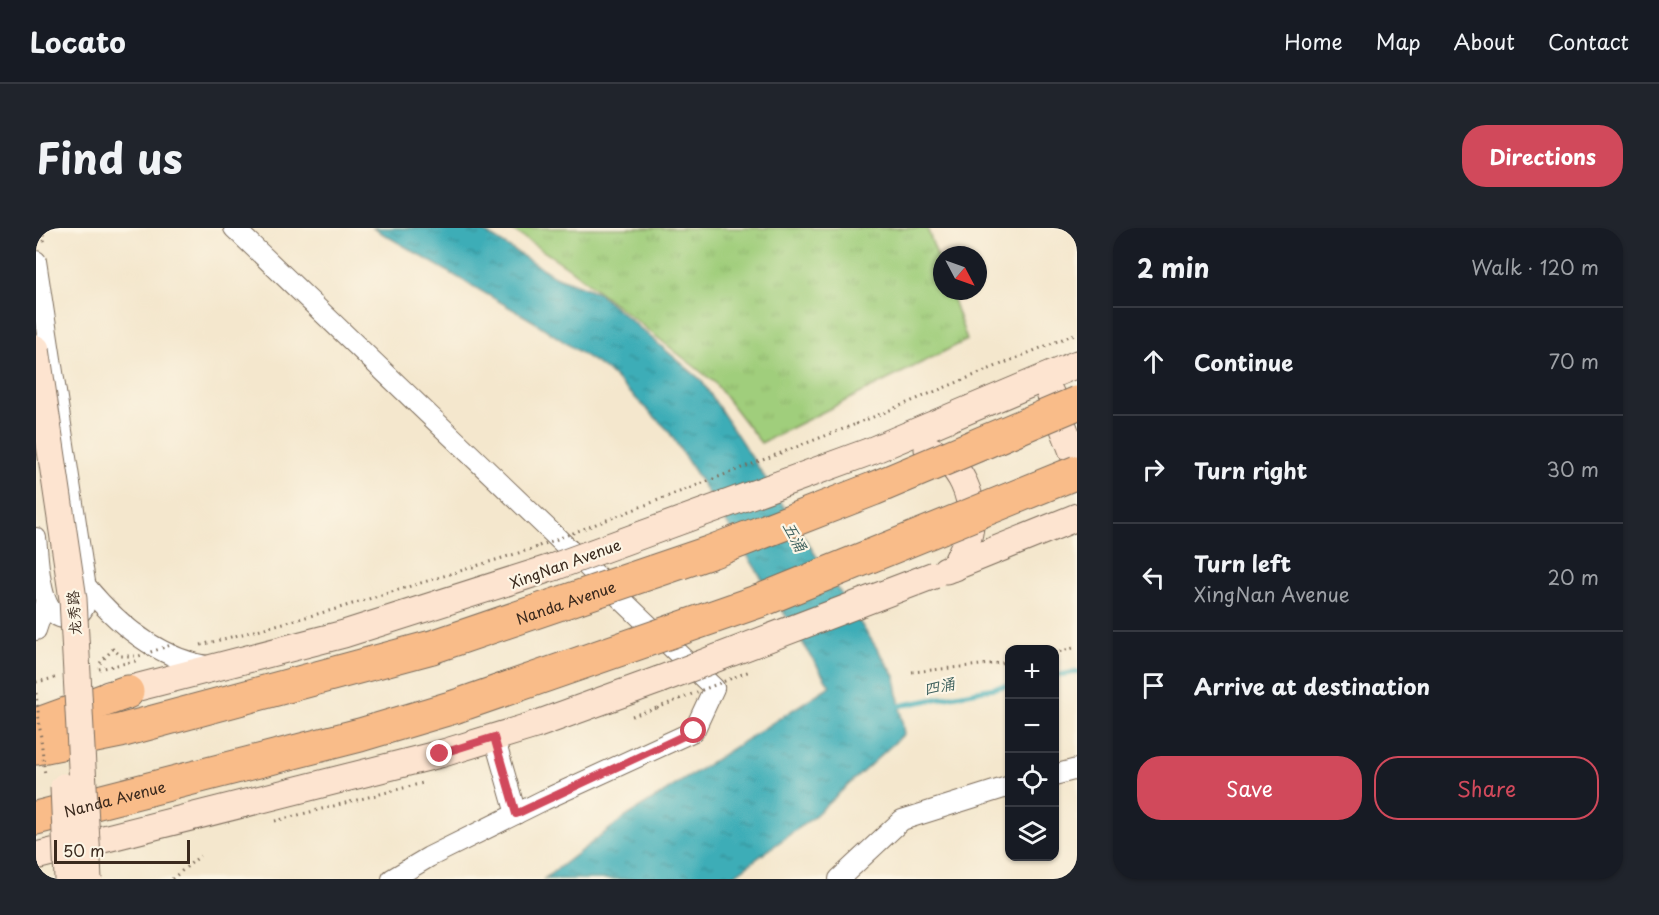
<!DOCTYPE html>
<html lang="en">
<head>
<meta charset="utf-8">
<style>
  body { margin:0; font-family:"Playpen Sans","LXGW WenKai TC",sans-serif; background:#20242c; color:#f1f3f6 }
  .controls { position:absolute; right:18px; bottom:18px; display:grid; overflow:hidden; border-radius:12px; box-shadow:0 2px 4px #0004 }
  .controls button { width:54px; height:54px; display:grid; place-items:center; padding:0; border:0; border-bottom:2px solid #363941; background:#171b24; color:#f1f3f6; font:30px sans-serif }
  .compass { position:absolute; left:897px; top:18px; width:54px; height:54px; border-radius:50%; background:#171b24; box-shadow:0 2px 4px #0004; rotate:131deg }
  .scale { position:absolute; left:18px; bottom:15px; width:136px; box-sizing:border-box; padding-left:6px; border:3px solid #3b2a1e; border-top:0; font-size:16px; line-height:21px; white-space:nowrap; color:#3b2a1e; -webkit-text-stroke:4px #fcf5e5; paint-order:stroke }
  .stop { position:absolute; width:18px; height:18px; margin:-14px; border:4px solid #d1495b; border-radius:50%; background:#fff }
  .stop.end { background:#d1495b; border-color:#fff; box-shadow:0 2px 6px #0008 }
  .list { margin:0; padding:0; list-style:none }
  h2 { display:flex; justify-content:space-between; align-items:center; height:78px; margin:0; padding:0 24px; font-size:26px }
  h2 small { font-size:20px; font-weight:400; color:#9ea1a6 }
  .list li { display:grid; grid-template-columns:39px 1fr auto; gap:18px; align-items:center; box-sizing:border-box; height:108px; padding:0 24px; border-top:2px solid #363941 }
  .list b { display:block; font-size:22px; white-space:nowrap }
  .list p { margin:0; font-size:20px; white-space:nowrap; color:#9ea1a6 }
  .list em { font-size:20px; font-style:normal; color:#9ea1a6 }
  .actions { display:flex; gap:12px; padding:18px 24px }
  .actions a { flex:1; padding:14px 0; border:2px solid #d1495b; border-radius:24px; text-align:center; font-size:21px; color:#d1495b }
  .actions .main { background:#d1495b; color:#fff }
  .icon { flex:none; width:33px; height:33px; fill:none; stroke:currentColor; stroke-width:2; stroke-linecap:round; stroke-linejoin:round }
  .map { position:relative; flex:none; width:1041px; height:651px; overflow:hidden; border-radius:24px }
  header { display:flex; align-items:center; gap:36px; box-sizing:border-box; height:84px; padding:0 30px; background:#171b24; border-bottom:2px solid #363941 }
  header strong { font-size:28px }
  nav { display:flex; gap:33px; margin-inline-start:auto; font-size:21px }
  .intro { display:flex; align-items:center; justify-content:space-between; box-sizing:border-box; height:144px; padding:0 36px }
  h1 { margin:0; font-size:42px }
  .button { padding:15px 27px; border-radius:24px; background:#d1495b; color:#fff; font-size:21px; font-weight:700 }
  main { display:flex; gap:36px; padding:0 36px }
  aside { flex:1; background:#171b24; border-radius:24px; box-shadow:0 2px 4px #0004 }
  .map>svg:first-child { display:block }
</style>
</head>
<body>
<header>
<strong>Locato</strong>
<nav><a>Home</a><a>Map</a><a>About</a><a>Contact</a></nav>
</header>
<div class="intro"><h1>Find us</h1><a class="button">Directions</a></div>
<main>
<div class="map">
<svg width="1041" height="651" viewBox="0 0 1041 651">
  <defs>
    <pattern id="grass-tufts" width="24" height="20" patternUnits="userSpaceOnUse" patternTransform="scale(1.5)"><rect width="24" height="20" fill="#a0ce7b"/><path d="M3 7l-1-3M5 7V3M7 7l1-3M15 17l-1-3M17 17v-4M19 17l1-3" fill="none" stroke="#8bb16a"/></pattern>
    <pattern id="water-ripples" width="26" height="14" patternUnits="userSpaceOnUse" patternTransform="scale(1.5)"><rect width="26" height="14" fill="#3cadb7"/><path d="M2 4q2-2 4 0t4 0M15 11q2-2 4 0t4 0" fill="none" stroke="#348d94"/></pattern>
  </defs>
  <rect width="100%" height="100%" fill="#fcf5e5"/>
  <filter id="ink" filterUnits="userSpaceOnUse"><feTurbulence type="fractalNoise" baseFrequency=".0167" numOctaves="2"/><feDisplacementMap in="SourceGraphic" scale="12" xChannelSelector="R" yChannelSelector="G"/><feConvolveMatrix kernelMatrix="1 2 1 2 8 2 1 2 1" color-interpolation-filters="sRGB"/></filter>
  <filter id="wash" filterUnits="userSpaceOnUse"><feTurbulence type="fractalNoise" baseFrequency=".008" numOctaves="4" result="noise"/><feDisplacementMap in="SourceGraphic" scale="24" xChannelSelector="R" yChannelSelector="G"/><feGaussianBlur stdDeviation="1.35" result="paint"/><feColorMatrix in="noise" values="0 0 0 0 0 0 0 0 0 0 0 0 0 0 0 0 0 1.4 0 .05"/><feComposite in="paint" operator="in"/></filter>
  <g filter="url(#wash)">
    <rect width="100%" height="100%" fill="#f4e7cd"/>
    <path fill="url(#grass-tufts)" stroke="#6e7c4c" stroke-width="1.5" d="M473,0H891L906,41V63H914L931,112L725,215L678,154L533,40Z"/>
    <path fill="url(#water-ripples)" stroke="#3c6c6a" stroke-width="1.5" d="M337,0H442L518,48L561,64L665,152L859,448L868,506L775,591L693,651H508L588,590L794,458L632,202L573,144L497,93Z"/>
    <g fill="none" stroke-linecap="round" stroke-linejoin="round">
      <g stroke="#3cadb7" stroke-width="5">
        <path d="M1018,448L1041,444"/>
        <path d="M857,479L974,457"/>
      </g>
    </g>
  </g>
  <g filter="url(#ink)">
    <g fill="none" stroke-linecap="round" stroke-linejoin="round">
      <g stroke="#7c6c5b" stroke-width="22">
        <g id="street">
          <path d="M198,0L678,460L658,503L508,572L393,629L356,651"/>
          <path d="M0,33L51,367C50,376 47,386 37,389C2,400 3,331 0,310"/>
          <path d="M50,358C83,398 124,432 177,439"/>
          <path d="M0,402L9,375"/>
          <path d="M458,509L480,586"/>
          <path d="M1018,547L1041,541"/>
          <path d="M803,651L866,592L974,558"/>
        </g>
      </g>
      <g stroke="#7c6c5b" stroke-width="29">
        <g id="secondary">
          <path d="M1014,165L1041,234"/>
          <path d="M892,221C925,234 941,271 933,305C931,316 923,328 919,339"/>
          <path d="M835,223L1041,136"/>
          <path d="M910,342L1041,289"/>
          <path d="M72,467L308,406L518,339"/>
          <path d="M0,628L404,526L499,497L623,452"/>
        </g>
      </g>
      <g stroke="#7c6c5b" stroke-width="35">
        <g id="highway">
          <path d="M0,497L91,464"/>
          <path d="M0,520L84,503L396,419"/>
          <path id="s1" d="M0,590L324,507L418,479"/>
        </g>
      </g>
      <g stroke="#7c6c5b" stroke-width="3" stroke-dasharray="1.5 4.5" stroke-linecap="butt">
        <path d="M6,0L9,17"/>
        <path d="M820,196L1041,105"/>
        <path d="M165,417L300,381L502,319"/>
        <path d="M1018,425L1041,419"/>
        <path d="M63,441L104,432"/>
        <path d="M876,444L974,434"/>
        <path d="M0,454L19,450"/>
        <path d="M596,488L621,480"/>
        <path d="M239,593L387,555"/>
        <path d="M136,651L164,628"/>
      </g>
      <use href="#street" stroke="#fff" stroke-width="20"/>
      <use href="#secondary" stroke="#fde4d0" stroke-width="27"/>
      <use href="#highway" stroke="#f9bc89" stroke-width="33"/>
      <g stroke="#7c6c5b" stroke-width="29" stroke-linecap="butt">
        <g id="secondary-bridge">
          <path d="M0,121L37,371L52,651"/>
          <path d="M518,339L835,223"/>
          <path d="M623,452L898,347"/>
          <path d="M28,559L32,651"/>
        </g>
      </g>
      <g stroke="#7c6c5b" stroke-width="35" stroke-linecap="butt">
        <g id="highway-bridge">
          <path id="s2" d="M396,419L675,324L837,261L1041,175"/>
          <path d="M418,479L726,372L1041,244"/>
        </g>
      </g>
      <g stroke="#7c6c5b" stroke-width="3" stroke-dasharray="1.5 4.5" stroke-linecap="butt">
        <path d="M503,318L820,196"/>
        <path d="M64,435L77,421L85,428H103L138,416"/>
        <path d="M0,465L9,547"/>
        <path d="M621,480L714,443"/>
      </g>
      <use href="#secondary-bridge" stroke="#fde4d0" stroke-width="27"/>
      <use href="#highway-bridge" stroke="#f9bc89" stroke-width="33"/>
    </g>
  </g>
  <g fill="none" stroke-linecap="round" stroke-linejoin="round" filter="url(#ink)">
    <path stroke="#d1495b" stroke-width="8" d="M404,526L458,509L480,586L658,503"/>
  </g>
  <g text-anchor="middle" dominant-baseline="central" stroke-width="4.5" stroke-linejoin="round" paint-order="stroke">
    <g font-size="15" fill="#3b2a1e" stroke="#fcf5e5">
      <text transform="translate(529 335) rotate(-20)">XingNan Avenue</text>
      <text stroke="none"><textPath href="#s2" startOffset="141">Nanda Avenue</textPath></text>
      <text transform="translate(37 385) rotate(-94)">龙秀路</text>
      <text stroke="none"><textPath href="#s1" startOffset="81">Nanda Avenue</textPath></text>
    </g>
    <g font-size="16" font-style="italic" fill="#3b5e5b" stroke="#fcf5e5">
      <text transform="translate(760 308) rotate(62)">五涌</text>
      <text transform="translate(903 457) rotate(-11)">四涌</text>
    </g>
  </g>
</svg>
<div class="controls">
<button>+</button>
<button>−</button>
<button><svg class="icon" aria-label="locate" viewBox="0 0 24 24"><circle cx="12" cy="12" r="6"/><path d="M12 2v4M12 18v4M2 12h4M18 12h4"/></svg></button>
<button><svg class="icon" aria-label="layers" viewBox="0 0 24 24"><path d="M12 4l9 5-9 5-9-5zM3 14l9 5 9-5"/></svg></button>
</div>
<svg class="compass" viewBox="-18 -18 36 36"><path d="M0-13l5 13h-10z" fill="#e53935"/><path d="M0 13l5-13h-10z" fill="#9ea1a6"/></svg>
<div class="scale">50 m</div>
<div class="stop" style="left:658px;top:503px"></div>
<div class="stop end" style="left:404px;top:526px"></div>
</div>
<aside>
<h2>2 min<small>Walk · 120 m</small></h2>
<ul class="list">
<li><svg class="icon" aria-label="ahead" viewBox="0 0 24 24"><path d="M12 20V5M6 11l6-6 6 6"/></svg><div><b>Continue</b></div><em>70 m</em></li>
<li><svg class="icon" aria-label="right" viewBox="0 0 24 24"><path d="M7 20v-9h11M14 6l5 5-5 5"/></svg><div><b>Turn right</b></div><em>30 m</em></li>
<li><svg class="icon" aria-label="left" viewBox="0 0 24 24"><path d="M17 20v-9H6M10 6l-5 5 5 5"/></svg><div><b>Turn left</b><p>XingNan Avenue</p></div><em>20 m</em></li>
<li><svg class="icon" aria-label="arrive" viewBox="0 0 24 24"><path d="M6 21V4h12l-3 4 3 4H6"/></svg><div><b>Arrive at destination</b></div></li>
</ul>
<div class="actions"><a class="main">Save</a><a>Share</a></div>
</aside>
</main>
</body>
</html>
